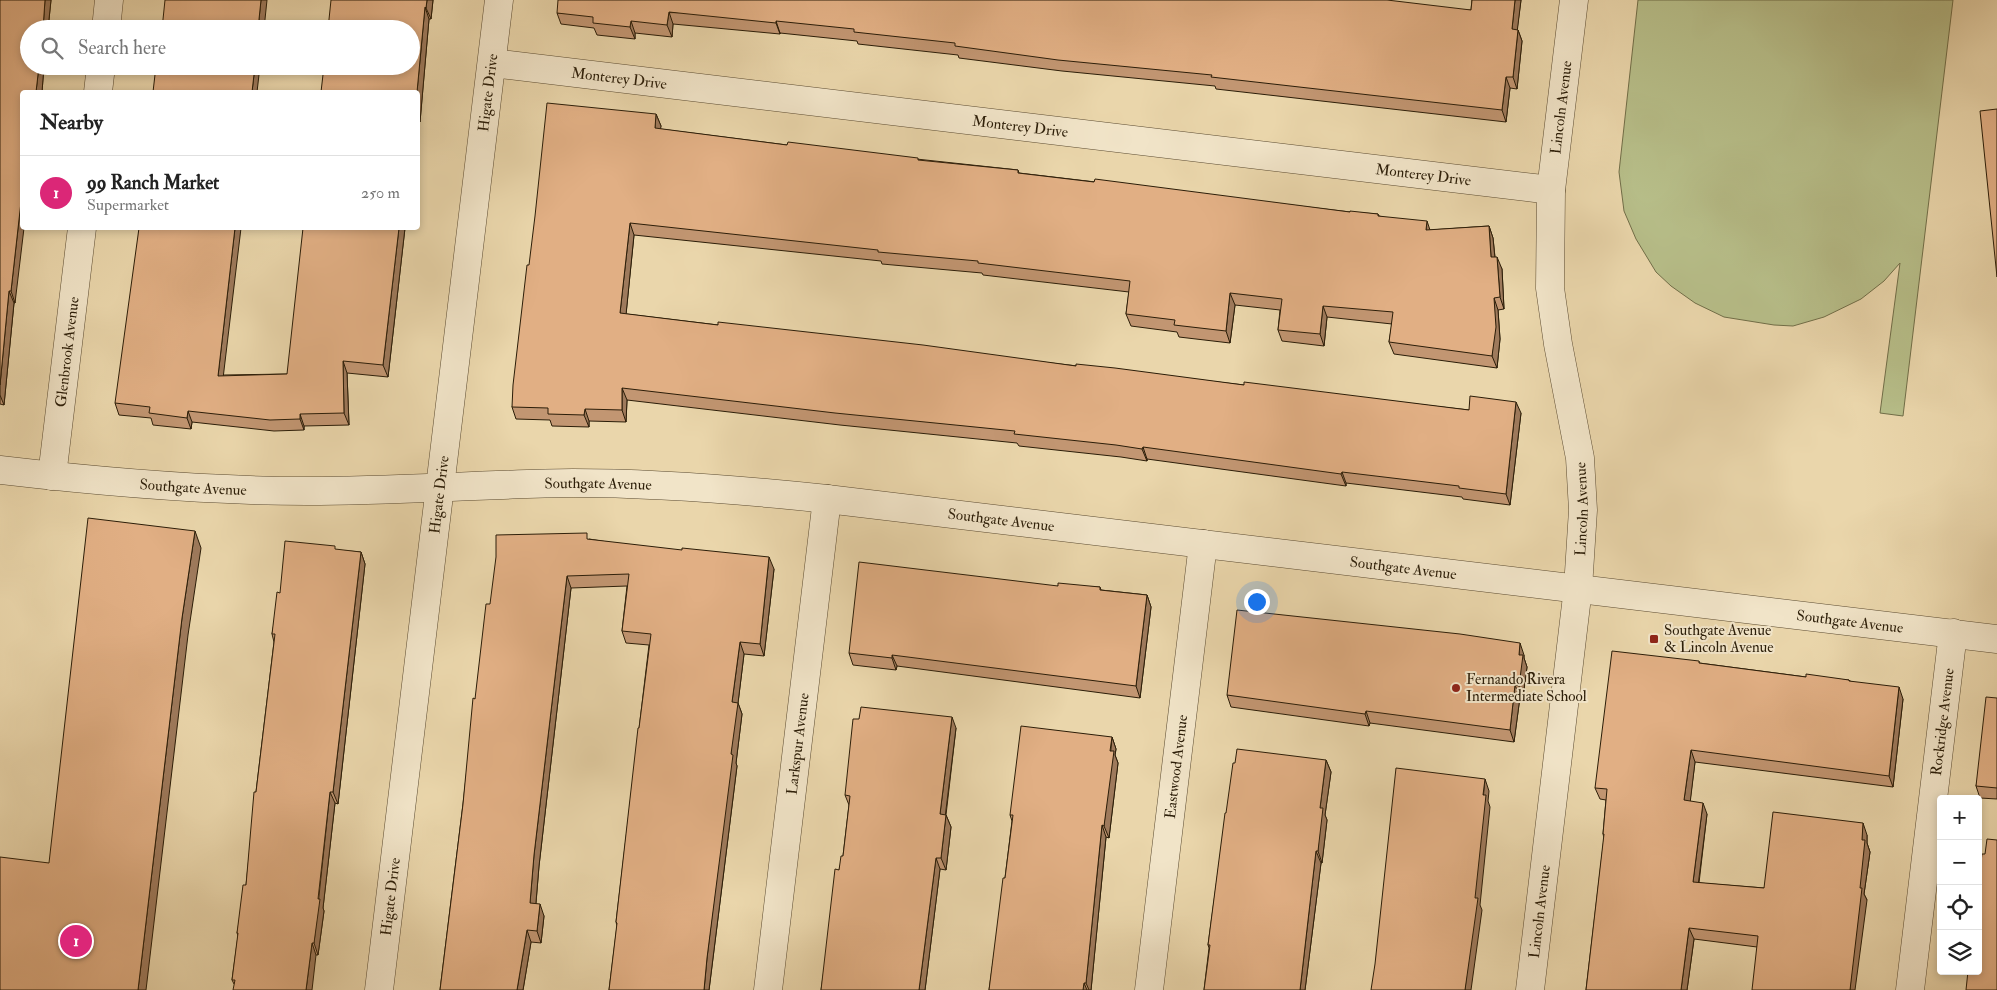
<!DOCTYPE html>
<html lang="en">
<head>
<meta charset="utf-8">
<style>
  body { margin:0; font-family:"IM FELL Double Pica",serif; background:#f2f2f2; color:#222 }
  .controls { position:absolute; right:15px; bottom:15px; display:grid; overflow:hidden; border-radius:5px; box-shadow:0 2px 8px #0003 }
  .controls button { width:45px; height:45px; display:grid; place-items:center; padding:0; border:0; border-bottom:1px solid #e0e0e0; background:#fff; color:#222; font:25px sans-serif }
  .you { position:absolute; left:1256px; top:601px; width:18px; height:18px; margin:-12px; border:4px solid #fff; border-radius:50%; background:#1a73e8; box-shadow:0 0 0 8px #1a73e833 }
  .badge { display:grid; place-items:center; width:32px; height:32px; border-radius:50%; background:#db2777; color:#fff; font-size:16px; font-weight:700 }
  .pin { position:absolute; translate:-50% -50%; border:2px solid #fff; box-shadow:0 1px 5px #0006 }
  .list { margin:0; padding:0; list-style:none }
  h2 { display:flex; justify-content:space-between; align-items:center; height:65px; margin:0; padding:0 20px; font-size:21px }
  h2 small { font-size:16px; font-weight:400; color:#767676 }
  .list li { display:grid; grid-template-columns:32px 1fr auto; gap:15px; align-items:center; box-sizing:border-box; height:75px; padding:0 20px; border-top:1px solid #e0e0e0 }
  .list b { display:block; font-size:19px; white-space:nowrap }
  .list p { margin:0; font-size:16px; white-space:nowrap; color:#767676 }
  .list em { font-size:16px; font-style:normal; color:#767676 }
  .icon { flex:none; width:28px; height:28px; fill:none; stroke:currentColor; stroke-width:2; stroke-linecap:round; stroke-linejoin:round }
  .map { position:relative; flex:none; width:1997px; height:990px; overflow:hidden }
  .search { position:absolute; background:#fff; box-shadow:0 2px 8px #0003; left:20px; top:20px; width:400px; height:55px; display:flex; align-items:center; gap:12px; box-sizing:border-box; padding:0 18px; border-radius:28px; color:#767676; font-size:19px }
  .panel { position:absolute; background:#fff; box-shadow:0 2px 8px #0003; left:20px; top:90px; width:400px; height:140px; border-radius:5px }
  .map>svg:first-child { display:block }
</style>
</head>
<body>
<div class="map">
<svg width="1997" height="990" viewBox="0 0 1997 990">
  <rect width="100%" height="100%" fill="#ead6ab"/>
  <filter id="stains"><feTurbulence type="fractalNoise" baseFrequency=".004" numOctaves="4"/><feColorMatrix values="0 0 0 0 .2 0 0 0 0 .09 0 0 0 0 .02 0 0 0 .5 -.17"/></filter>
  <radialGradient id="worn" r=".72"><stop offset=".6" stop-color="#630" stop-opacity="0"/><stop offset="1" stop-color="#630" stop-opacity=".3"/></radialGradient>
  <path fill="#b7be89" stroke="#716e48" d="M1638,0H1953L1903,416L1880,413L1900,263L1884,281L1861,299L1824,317L1793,326L1774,325L1724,317L1695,303L1671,286L1656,272L1636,239L1624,211L1619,172Z"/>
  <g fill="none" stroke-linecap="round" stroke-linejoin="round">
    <g stroke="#5b4b31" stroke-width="29">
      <g id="minor">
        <path d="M106,29L109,0"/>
        <path id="s1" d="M492,63L1551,190"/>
        <path d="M98,92L101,66"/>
        <path id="s2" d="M52,476L82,228"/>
        <path id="s3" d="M379,990L499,0"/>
        <path id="s4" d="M768,990L827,499"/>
        <path id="s5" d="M1149,990L1203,544"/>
        <path id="s6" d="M1530,990L1578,588L1583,510L1580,458L1558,344L1550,288L1551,190L1574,0"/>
        <path id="s7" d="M1910,990L1953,633"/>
      </g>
    </g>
    <g stroke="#5b4b31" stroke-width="29">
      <g id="tertiary">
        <path id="s8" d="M0,470C102,482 204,491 307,491C396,491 485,484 573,483C658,483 743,490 827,499L1997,639"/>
      </g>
    </g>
    <use href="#minor" stroke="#f1e4c8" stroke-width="28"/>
    <use href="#tertiary" stroke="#f1e4c8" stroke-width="28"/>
  </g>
  <g fill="#c29672" stroke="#2b1d08">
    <path d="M0,0H51L48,29H29V66H44L42,92H22L15,303H14L4,405L0,404Z"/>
    <path d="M331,0H433L431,19H429L420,122L418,121V92Z"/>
    <path d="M1472,0H1521L1517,30H1518L1522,41L1517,89L1510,88L1506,122L1216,89L1215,86L1062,71L959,58L958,55L858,44L857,41L780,33V34L673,24L672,37L635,33V39L597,35L594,28L561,24L557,13L1471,10Z"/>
    <path d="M656,114L661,126L660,129L787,145L1018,170L1019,173L1350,212L1378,214L1379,216L1430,230L1489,226L1493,238L1495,257L1502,269L1504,309L1498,310L1500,339L1497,368L1394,354L1389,342L1392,324L1327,317L1324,346L1282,341L1278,330L1280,310L1235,305L1230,343L1179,337L1177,332L1131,326L1126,314L1129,292L983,275L982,273L882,264L881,261L634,235L626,314L718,325L1244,385L1469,410L1521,413L1510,505L1463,499L1462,497L1346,483V486L1147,459V461L1121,457L1019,446L1017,443L840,425L627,400L626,422L589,421V427L552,426L550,420L516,419L512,407Z"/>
    <path d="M405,228L388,377L347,373L349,425L304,426V430L274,431L192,422L191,429L153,425L151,418L119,415L115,403L224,375L287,374Z"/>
    <path d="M589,539L774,569L764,656L744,654L738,703L742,714L736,763L737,766L709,990H609L617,926L616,922L649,645L626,643L622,631L627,586L571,588L539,866L536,903L544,916L541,943L531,942L523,990H440L463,804L475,699Z"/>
    <path d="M336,550L361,552L365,564L338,804L335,803L323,908L324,911L318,955H316L234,984L232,980L238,936L237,933L246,885L256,792L274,642L272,634L280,593Z"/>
    <path d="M1058,586L1100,587L1101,590L1147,595L1151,607L1140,698L897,666L896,670L853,665L849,653Z"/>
    <path d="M1524,655V658L1527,667L1523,697H1520L1514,742L1370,723L1369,726L1231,707L1227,695Z"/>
    <path d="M1699,661V663L1806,677L1849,680L1850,681L1903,699L1893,787L1695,762L1690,801L1707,814L1699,883L1764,888L1867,835V843L1870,852L1864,894L1867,900L1757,947L1694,939L1687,990H1586L1604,838L1603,834L1606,800L1600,799L1595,788Z"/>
    <path d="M1997,698V799L1980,798L1976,786Z"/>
    <path d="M956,728L946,815L951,827L946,870L940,869L925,990H821L839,870L843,856L849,805L845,795Z"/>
    <path d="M1112,737L1116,749L1115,755L1118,763L1109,838L1106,837L1091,990H989L1005,878L1012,821L1010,815Z"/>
    <path d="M1326,760L1331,772L1325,815L1327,820L1322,863H1321L1305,990H1204L1209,948L1208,945L1226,813Z"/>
  </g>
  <g fill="#9e7a5c" stroke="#2b1d08">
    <path d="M45,0H51L48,29H43Z"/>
    <path d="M261,0H267L264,29H258Z"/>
    <path d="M427,0H433L431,19L426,8Z"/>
    <path d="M1515,0H1521L1516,41L1512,29Z"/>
    <path d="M425,7L429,19L420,122L418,114L417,92Z"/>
    <path d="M669,12L673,24L672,37L667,25Z"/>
    <path d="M631,21L635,33V39L630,27Z"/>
    <path d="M776,21L780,33V34L776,23Z"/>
    <path d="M1518,30L1522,41L1517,89L1513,77Z"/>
    <path d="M39,66H44L42,92H36Z"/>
    <path d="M255,66H260L257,92H252Z"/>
    <path d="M1506,77L1510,88L1506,122L1502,110Z"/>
    <path d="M656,114L661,126L659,140L655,128Z"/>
    <path d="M22,193V228H24L15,303L11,291Z"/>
    <path d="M1427,221L1431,233L1426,230Z"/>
    <path d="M630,223L634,235L625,325L620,313Z"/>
    <path d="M1489,226L1493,238L1496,269L1491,257Z"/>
    <path d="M235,228H241L222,387L218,376Z"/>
    <path d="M399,228H405L388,377L383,365Z"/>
    <path d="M1497,257L1502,269L1504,309L1500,297Z"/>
    <path d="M9,291L14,303L4,405L0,395V385Z"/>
    <path d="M1230,293L1235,305L1230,343L1226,331Z"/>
    <path d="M1494,298L1498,310L1500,339L1497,368L1492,356Z"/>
    <path d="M1323,306L1327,317L1324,346L1320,334Z"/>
    <path d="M343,361L347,373L349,425L344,413Z"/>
    <path d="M622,388L627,400L626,422L622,410Z"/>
    <path d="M1516,402L1521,413L1510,505L1506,494Z"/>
    <path d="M585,409L589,421V427L584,415Z"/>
    <path d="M188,411L192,422L191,429L187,418Z"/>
    <path d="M300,414L304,426V430L300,419Z"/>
    <path d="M1143,447L1147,459V461L1142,449Z"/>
    <path d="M1342,472L1346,483V486L1341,474Z"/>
    <path d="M195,531L201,548L188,635L146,990H138L182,618Z"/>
    <path d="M361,552L365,564L338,804L333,792Z"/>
    <path d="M769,557L774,569L764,656L760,644Z"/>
    <path d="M567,576L571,588L539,866L535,914L530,903L534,855Z"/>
    <path d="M1147,595L1151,607L1140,698L1136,686Z"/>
    <path d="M740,642L744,654L738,703L742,714L736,763L737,766L709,990H704L707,958L731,754L732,702Z"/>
    <path d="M1520,643L1524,655V658L1527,667L1523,697L1519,686V655Z"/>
    <path d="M892,655L897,666L896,670L892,658Z"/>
    <path d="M1515,685L1520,697L1514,742L1510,730Z"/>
    <path d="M1899,687L1903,699L1893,787L1889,776Z"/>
    <path d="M1366,711L1370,723L1369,726L1365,714Z"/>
    <path d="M952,717L956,728L944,826L940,814Z"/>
    <path d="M1112,737L1116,749L1115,755L1118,763L1109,838L1104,826Z"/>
    <path d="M1691,750L1695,762L1689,812L1684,800Z"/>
    <path d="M1326,760L1331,772L1325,815L1327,820L1322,863L1318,851L1320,808Z"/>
    <path d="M1485,779L1489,791L1488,801L1490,807L1480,905L1482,910L1471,990H1465Z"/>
    <path d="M330,792L335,803L323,908L324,911L318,955L314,943Z"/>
    <path d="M1703,803L1707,814L1697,894L1693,882Z"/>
    <path d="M946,815L951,827L946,870L941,858Z"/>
    <path d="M1863,823L1867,835V843L1870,852L1864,894L1867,900L1855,990H1850Z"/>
    <path d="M1102,825L1106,837L1091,990H1089L1086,983Z"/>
    <path d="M1316,851L1321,863L1305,990H1300Z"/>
    <path d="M936,858L940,869L925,990H919Z"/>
    <path d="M540,904L544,916L541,943L537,931Z"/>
    <path d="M1689,928L1694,939L1687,990H1681Z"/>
    <path d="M527,930L531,942L523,990H517Z"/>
    <path d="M312,943L316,955L312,990H306Z"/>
    <path d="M1084,983L1087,990H1083Z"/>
  </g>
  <g fill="#e1af84" stroke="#2b1d08">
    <path d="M0,0H45L43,29H29V66H39L36,92H22V193L11,291H9L0,385Z"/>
    <path d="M165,0H261L258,29H162Z"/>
    <path d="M331,0H427L426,8L425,7L417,92H321L324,66H411V29H328Z"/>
    <path d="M558,0H1387L1471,10L1472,0H1515L1512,29L1518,30L1513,77H1506L1502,110L1211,77L1212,75L1058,60L955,46V43L854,32V29L776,21V23L669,12L667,25L631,21L630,27L593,23V17L557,13Z"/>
    <path d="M156,66H255L252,92H153Z"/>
    <path d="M547,103L656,114L655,128L787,145L788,142L918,158V160L1018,170V173L1094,182L1095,179L1350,212V211L1378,214V216L1427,221L1426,230L1489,226L1491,257H1497L1500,297L1494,298L1496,327L1492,356L1389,342L1393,312L1323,306L1320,334L1278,330L1282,299L1230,293L1226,331L1174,325L1175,320L1126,314L1130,281L978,263V261L878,252V250L630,223L620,313L718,325V322L923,345L1076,366V364L1115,368L1244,385V382L1469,410L1470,396L1516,402L1506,494L1459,488V486L1342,472L1341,474L1143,447L1142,449L1116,445L1014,434L1015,431L835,413L622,388V410L585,409L584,415L548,414V408L512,407L513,385L527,265H529L535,216Z"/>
    <path d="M1997,109V277L1980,111Z"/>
    <path d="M139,228H235L218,376L287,374L303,228H399L383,365L343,361L344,413L300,414V419L270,420L188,411L187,418L149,413L150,407L115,403Z"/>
    <path d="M88,518L195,531L182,618L138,990H0V857L49,863Z"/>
    <path d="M587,533V539L682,550V548L769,557L760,644L740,642L732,702L738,703L731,754L733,755L707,958L704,990H609L617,923L616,922L638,728H639L651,634L622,631L629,574L567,576L534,855L530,903L540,904L537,931L527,930L517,990H440L463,804L473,698L475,699L486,604H490L496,557V535Z"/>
    <path d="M285,541L335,546V549L361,552L333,792H330L318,899H320L314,943H312L306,990H233L235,980H232L238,933H237L243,885H246L254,792H256L275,634H272L277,592L280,593Z"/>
    <path d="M859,562L1058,586V583L1100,587V590L1147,595L1136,686L892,655V658L849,653Z"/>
    <path d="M1237,610L1460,634L1520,643L1519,655H1523L1519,686L1515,685L1510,730L1366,711L1365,714L1227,695Z"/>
    <path d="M1612,651L1699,661V663L1806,677V674L1849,680V681L1899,687L1889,776L1691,750L1684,800L1703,803L1693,882L1764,888L1773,812L1863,823L1862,840H1865L1860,888H1862L1850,990H1752L1758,936L1689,928L1681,990H1586L1604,834H1603L1607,789L1595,788Z"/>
    <path d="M1986,697L1997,698V788L1976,786Z"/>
    <path d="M861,707L952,717L940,814L946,815L941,858H936L919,990H821L835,869L839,870L841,856H843L850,796L845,795L853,719H859Z"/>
    <path d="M1021,726L1112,737L1110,751H1114L1104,826L1102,825L1086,983H1084L1083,990H989L1003,878H1005L1013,815H1010Z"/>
    <path d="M1237,749L1326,760L1320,808H1323L1318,851H1316L1300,990H1204L1210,945H1208L1225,813H1226L1233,763H1235Z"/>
    <path d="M1396,768L1485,779L1483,795H1486L1475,898H1478L1465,990H1371L1375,964Z"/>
    <path d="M1987,839L1997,840V990H1966L1968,971H1978V885L1982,854H1985Z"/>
  </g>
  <g fill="#8f2418" stroke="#f1e4c8" stroke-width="2">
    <rect x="1649" y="634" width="10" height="10" rx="2.5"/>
    <circle cx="1456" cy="688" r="5"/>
  </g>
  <g text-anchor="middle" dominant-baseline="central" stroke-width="4" stroke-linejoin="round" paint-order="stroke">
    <g font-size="15" fill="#2b1d08" stroke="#f1e4c8">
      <text stroke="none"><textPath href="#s1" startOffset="128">Monterey Drive</textPath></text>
      <text stroke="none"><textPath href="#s3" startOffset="904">Higate Drive</textPath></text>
      <text stroke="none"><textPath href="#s6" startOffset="889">Lincoln Avenue</textPath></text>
      <text stroke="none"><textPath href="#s1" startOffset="532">Monterey Drive</textPath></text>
      <text stroke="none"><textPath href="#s1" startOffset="938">Monterey Drive</textPath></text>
      <text stroke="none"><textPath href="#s2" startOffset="125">Glenbrook Avenue</textPath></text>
      <text stroke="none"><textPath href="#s8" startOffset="599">Southgate Avenue</textPath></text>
      <text stroke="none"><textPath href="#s8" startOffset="194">Southgate Avenue</textPath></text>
      <text stroke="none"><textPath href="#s3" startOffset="499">Higate Drive</textPath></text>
      <text stroke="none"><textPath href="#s6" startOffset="484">Lincoln Avenue</textPath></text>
      <text stroke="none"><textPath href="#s8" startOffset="1004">Southgate Avenue</textPath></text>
      <text stroke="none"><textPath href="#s8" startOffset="1409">Southgate Avenue</textPath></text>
      <text stroke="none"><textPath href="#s8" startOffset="1859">Southgate Avenue</textPath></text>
      <text stroke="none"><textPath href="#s7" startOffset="270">Rockridge Avenue</textPath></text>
      <text stroke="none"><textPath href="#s4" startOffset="248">Larkspur Avenue</textPath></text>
      <text stroke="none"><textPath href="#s5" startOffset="225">Eastwood Avenue</textPath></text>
      <text stroke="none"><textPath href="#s3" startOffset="94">Higate Drive</textPath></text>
      <text stroke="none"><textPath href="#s6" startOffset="79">Lincoln Avenue</textPath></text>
    </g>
    <g font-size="15" fill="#2b1d08" stroke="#f1e4c8" text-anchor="start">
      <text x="1664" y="630">Southgate Avenue<tspan x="1664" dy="17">&amp; Lincoln Avenue</tspan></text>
      <text x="1466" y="679">Fernando Rivera<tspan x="1466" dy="17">Intermediate School</tspan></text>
    </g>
  </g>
  <rect width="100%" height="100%" filter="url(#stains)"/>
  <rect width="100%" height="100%" fill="url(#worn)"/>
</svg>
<div class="controls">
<button>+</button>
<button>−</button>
<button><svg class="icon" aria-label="locate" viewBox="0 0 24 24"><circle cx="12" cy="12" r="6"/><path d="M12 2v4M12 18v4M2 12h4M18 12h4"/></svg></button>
<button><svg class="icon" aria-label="layers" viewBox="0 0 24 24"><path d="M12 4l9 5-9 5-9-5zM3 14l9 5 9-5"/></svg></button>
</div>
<div class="you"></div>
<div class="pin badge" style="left:76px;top:941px">1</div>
<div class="search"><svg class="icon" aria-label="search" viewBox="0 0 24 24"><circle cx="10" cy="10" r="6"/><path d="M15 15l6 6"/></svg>Search here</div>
<section class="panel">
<h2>Nearby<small></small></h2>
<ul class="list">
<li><span class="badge">1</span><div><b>99 Ranch Market</b><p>Supermarket</p></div><em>250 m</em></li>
</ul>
</section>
</div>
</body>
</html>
